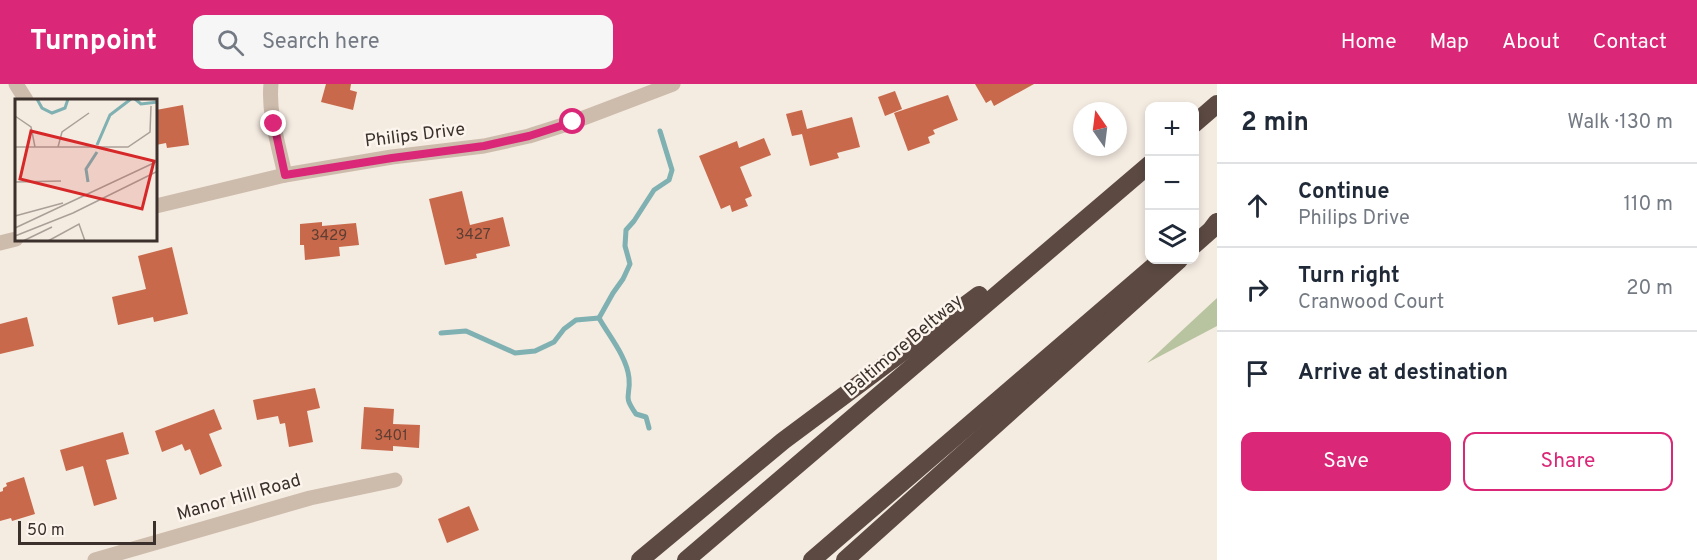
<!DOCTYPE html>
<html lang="en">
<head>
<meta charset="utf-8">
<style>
  body { margin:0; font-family:Overpass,sans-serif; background:#f6f6f7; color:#1f2937 }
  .controls { position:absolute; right:18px; top:18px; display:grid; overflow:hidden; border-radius:12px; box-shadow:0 3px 9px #0003 }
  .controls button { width:54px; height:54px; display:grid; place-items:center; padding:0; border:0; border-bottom:2px solid #e0e1e3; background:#fff; color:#1f2937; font:30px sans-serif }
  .compass { position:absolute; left:1073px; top:18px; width:54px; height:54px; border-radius:50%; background:#fff; box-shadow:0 3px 9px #0003; rotate:346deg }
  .scale { position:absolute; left:18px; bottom:15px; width:138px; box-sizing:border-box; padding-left:6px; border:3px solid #3b302b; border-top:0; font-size:16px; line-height:21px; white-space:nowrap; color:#3b302b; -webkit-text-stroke:4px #fbf5ee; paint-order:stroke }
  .stop { position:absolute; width:18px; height:18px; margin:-14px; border:4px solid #db2777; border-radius:50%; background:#fff }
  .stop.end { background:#db2777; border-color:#fff; box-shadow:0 2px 6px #0008 }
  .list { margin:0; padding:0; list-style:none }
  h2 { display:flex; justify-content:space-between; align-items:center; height:78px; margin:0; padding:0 24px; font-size:26px }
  h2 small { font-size:20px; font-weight:400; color:#747a83 }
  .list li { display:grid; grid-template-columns:39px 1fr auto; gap:18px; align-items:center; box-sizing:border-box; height:84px; padding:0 24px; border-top:2px solid #e0e1e3 }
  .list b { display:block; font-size:22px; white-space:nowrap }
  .list p { margin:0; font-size:20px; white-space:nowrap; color:#747a83 }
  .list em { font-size:20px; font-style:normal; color:#747a83 }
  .actions { display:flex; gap:12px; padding:18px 24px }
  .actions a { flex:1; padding:14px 0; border:2px solid #db2777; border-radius:12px; text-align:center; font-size:21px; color:#db2777 }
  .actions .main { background:#db2777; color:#fff }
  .icon { flex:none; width:33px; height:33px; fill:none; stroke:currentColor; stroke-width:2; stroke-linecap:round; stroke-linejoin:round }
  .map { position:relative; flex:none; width:1217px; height:476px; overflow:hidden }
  header { display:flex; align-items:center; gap:36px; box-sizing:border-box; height:84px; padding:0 30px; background:#db2777; color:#fff }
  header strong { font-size:28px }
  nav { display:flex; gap:33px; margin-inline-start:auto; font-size:21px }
  .search { width:420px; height:54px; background:#f6f6f7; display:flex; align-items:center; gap:15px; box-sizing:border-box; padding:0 21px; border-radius:12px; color:#747a83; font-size:22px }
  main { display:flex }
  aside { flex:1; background:#fff }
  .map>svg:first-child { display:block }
</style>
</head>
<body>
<header>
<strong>Turnpoint</strong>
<div class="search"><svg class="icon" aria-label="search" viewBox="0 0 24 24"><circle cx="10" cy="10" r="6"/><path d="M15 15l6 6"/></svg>Search here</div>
<nav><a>Home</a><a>Map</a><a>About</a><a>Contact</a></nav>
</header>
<main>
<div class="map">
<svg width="1217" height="476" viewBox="0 0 1217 476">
  <rect width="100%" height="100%" fill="#f4ebe1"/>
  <path fill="#b8c4a0" d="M1217,214V242L1147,279Z"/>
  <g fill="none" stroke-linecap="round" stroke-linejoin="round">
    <g stroke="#7fb0b2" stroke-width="5">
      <path d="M599,234L613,209L623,195L630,180L625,162L626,146L634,137L654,106L669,96L672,86L660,47"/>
      <path d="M599,234C609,252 627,273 629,294C631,314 622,310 636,330L646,333L649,344"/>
      <path d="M441,249L466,247L515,269L535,267L554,258L564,245L576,236L599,234"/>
    </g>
  </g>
  <g fill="#c8694b">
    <path d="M326,0H351L350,6L357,8L353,26L321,18Z"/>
    <path d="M975,0H1034L994,22L991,16L986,19Z"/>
    <path d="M895,7L902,25L885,32L878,13Z"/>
    <path d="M948,11L958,36L933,46L935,50L928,53L930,59L908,67L894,29Z"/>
    <path d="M183,21L189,61L167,64L166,59L156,61V26Z"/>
    <path d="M802,26L807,45L852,33L860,63L837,69L839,74L810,82L802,50L792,52L786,30Z"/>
    <path d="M764,54L771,71L740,83L752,112L745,115L748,122L732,128L730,121L721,125L699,72L737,57L739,64Z"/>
    <path d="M462,107L470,141L503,133L510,162L476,170L477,174L445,181L429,115Z"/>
    <path d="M322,138V142L356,139L359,161L339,163L340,172L305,176L304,161H300V140Z"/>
    <path d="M172,163L188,230L154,238L153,233L118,241L112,213L146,205L138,172Z"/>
    <path d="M27,233L34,262L0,270V240Z"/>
    <path d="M315,304L320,324L307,327L313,358L289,363L285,339L280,340L278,332L257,336L253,316Z"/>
    <path d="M364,323L394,325L393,340L420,341L419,364L393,362V367L361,365Z"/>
    <path d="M214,325L222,345L209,350L222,382L200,391L190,365L185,367L182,360L162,368L155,347Z"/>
    <path d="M123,348L129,370L106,376L117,415L94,422L83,382L66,387L60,366Z"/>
    <path d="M24,393L35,430L12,437L11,434L0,437V408L3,407V404L7,402L6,399Z"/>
    <path d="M469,422L479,446L447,459L438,435Z"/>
  </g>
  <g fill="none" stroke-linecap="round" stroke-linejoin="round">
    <g stroke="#cdbbac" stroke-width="15">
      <path d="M16,0L26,16"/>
      <path d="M271,0C268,30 279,62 285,91"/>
      <path d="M156,122L285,91L392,73L484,62L529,52L573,38L673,0"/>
      <path d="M0,159L16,155"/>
      <path d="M95,476L310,414L395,396"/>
    </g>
    <g stroke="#5c4a42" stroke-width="18">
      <path d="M1194,40L1217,20"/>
      <path d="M1194,161L1211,146L1217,138"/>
      <path d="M640,476L783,357L979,211"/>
      <path d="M686,476L1150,80"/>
      <path d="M812,476L1161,176"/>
      <path d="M845,476L1179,176"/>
    </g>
  </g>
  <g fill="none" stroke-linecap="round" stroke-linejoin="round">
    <path stroke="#db2777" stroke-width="8" d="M274,40L285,91L392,74L484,62L529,52L573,38"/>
  </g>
  <g text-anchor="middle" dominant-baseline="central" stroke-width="5" stroke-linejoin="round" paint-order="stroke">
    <g font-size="15" fill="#5e3e33">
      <text x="473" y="151">3427</text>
      <text x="329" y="152">3429</text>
      <text x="391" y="352">3401</text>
    </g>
    <g font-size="18" fill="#3b302b" stroke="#fbf5ee">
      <text transform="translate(415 52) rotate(-7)">Philips Drive</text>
      <text transform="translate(904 262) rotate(-40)">Baltimore Beltway</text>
      <text transform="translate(239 414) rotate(-16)">Manor Hill Road</text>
    </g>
  </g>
  <g transform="translate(15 15)">
    <rect width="142" height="142" fill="#f4ebe1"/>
    <path fill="none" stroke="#7fb0b2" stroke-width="3" d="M22,0L27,9L37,14L50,9L53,0M120,0L126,5L143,3M82,46L95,16L116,0M73,83L71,70L82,53"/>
    <path fill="none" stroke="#aaa098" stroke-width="1.5" d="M0,17L16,28L20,48M0,48H113L135,33L136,7M43,48L47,33L74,14M0,83L46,82M0,117L48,104M0,129L143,62M0,137L58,114L143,72M8,142L37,128M33,142L64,125L70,142"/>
    <path fill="#d62828" fill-opacity="0.15" stroke="#d62828" stroke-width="3" d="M16,32L139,62L127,110L5,80Z"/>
    <rect width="142" height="142" fill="none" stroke="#3b302b" stroke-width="3"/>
  </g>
</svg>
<div class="controls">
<button>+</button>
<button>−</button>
<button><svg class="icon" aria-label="layers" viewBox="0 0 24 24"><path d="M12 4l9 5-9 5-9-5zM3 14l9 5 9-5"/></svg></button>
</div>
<svg class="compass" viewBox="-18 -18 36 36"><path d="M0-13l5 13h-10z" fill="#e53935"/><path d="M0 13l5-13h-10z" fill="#747a83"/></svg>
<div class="scale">50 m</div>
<div class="stop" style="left:573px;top:38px"></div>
<div class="stop end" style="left:274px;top:40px"></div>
</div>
<aside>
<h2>2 min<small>Walk · 130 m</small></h2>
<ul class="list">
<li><svg class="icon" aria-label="ahead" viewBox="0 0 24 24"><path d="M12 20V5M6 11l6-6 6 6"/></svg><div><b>Continue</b><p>Philips Drive</p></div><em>110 m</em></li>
<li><svg class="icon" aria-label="right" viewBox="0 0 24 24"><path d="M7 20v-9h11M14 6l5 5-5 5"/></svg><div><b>Turn right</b><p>Cranwood Court</p></div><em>20 m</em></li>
<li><svg class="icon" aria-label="arrive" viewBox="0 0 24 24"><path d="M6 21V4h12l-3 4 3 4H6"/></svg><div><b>Arrive at destination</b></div></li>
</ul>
<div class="actions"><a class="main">Save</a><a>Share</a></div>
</aside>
</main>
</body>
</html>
